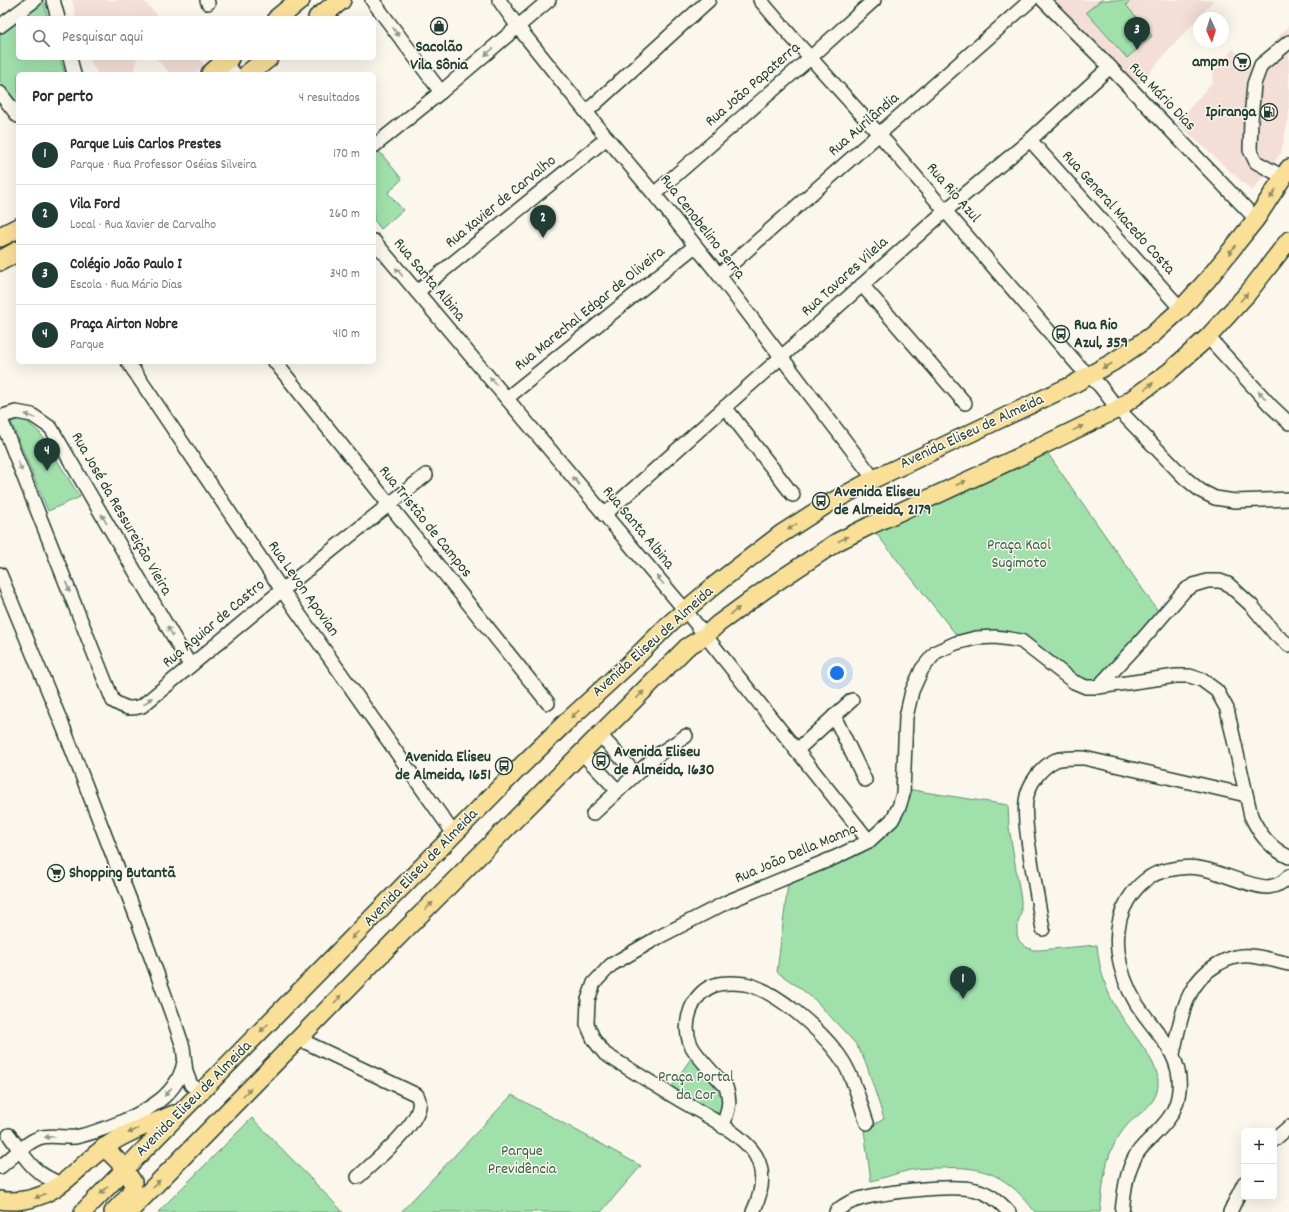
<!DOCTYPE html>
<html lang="pt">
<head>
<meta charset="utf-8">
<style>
  body { margin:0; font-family:Dekko,sans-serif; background:#f2f2f3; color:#2b2b33 }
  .controls { position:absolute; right:12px; bottom:12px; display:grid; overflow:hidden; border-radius:6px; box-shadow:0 4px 16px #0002 }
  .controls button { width:36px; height:36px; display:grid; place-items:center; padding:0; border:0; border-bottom:1px solid #e1e1e2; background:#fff; color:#2b2b33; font:20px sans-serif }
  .compass { position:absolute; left:1193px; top:12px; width:36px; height:36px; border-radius:50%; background:#fff; box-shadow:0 4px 16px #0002; rotate:176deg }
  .you { position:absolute; left:837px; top:673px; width:14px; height:14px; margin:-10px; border:3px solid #fff; border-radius:50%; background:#1a73e8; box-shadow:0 0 0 6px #1a73e833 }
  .badge { display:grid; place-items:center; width:26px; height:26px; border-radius:50%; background:#1f3d34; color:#fff; font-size:13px; font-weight:700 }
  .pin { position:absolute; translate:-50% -33px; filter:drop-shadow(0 1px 2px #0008) }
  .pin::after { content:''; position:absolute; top:21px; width:14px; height:12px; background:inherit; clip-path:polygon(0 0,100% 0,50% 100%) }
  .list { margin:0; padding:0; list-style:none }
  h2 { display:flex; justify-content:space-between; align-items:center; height:52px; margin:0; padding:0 16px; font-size:17px }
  h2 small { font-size:13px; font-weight:400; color:#7c7c81 }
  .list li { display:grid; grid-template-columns:26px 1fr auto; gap:12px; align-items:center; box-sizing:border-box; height:60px; padding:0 16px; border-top:1px solid #e1e1e2 }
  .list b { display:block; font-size:15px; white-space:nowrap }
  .list p { margin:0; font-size:13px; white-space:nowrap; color:#7c7c81 }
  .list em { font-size:13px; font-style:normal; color:#7c7c81 }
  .icon { flex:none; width:22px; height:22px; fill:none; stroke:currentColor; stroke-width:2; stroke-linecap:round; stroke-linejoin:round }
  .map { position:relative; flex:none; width:1289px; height:1212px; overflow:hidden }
  .search { position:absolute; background:#fff; box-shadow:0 4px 16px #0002; left:16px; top:16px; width:360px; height:44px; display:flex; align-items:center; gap:10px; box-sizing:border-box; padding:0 14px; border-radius:6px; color:#7c7c81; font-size:15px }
  .panel { position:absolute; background:#fff; box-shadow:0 4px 16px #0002; left:16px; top:72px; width:360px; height:292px; border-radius:6px }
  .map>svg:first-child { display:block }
</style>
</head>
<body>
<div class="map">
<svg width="1289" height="1212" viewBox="0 0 1289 1212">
  <rect width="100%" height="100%" fill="#fbf7ec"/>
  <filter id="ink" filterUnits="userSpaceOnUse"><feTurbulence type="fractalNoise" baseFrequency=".025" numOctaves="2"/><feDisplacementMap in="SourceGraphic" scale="8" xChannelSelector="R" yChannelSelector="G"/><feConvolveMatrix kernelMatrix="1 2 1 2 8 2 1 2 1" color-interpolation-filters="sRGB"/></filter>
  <g filter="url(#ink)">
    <g fill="#f4dfd7">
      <path d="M72,0H143L160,18H76Z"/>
      <path d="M1053,0H1214L1139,84Z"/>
      <path d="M1289,25V117L1281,153L1252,191L1177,123L1213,81L1212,74L1233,49L1252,66L1257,62Z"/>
      <path d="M88,58H137L133,74H98Z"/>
      <path d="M155,58H198L205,65L194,74H171Z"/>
    </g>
    <g fill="#a0e1ab" stroke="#608f70">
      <path d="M33,0H43L48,18H18V58H60L65,74H18V105L13,101L0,81V25Z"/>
      <path d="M1101,0H1131L1126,5L1152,36L1127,58L1086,12Z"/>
      <path d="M378,150L402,179L388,193L403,210L381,229L374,220V153Z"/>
      <path d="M19,419L26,421L40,433L80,497L48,511L11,422Z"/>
      <path d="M1046,451L1160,614L1098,683L1077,677L1017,635L958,637L875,532Z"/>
      <path d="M903,788L924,792L1008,805L1009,827L1021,900V912L1017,926V934L1019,941L1026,947L1033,950H1040L1097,945C1099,970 1107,995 1121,1016C1132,1033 1158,1062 1158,1081C1159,1103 1142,1111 1128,1124C1122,1131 1117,1138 1113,1147C1103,1167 1103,1190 1100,1212H1035C1008,1176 985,1165 940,1168C930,1168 920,1168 910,1170C897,1173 884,1178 871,1181L864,1130L884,1119L867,1066L861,1053L855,1043L815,1000L800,988L777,972L789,876L839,856L892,820Z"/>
      <path d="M694,1054L725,1087L720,1125L667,1093Z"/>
      <path d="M512,1095L641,1166L601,1212H401Z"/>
      <path d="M252,1118L343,1212H158Z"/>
    </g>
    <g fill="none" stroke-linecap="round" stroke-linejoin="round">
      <g stroke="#1f3d34" stroke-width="16">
        <g id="minor">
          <path d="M53,0L58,18"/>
          <path d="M207,0L208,3"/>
          <path d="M372,0L441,92"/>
          <path d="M499,0L518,27L607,138L654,194L719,275L874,479"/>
          <path d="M760,0L790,35L879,134L1078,365L1100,386L1118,409L1185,478L1201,491L1215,498L1235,501L1289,499"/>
          <path d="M1043,0L1110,67L1256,219"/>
          <path d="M0,26L35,0"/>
          <path d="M70,58L74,74"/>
          <path d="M224,62L235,74"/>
          <path d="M0,93L18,116"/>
          <path d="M586,112L709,0"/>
          <path d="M1030,140L1181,309"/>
          <path d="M374,146L441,92L549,0"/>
          <path d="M1283,177L1256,162L1250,150L1251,120L1254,84L1261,65L1289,42"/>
          <path d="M654,194L810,58L874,0"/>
          <path d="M374,241L685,610L869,841"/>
          <path d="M719,275L1031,0"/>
          <path d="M862,285L965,403"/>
          <path d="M417,292L607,138"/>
          <path d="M1208,337L1271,406L1289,423"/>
          <path d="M128,362L282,590L454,834"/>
          <path d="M275,362L548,703"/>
          <path d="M507,398L695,246"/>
          <path d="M725,407L793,495"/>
          <path d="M0,417L113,701C125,708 129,710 142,706L282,590L426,475"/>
          <path d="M0,417L16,412L32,415L51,428L190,665"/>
          <path d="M604,515L945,211L1030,140L1110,67"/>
          <path d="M0,574L64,729L135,913L175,1023L183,1047L186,1072L191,1085L201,1091"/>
          <path d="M1098,687L1141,641L1185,590L1194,585L1207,581H1220L1228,584L1252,606L1276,635L1289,645"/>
          <path d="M834,716L865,780"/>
          <path d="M600,735L636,774"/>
          <path d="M796,751L852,700"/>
          <path d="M582,753L618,791"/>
          <path d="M593,814L636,774L659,754L686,736"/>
          <path d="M1043,929C1038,902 1033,874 1029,847C1027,832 1024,816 1026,801C1028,784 1041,767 1056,760C1064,757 1075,758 1084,758L1246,795"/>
          <path d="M299,1039L417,1095C419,1099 420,1103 419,1107C415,1128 374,1162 358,1177"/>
          <path d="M1173,1054C1181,1019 1184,984 1218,964C1227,959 1239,955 1250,956C1263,957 1276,961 1289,964"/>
          <path d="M723,1127C727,1111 732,1103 726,1087C717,1077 696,1056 691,1045C681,1024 692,992 715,985C724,982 736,983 745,984C776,990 819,1029 838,1054C853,1074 859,1100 867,1123"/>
          <path d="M9,1135C27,1160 32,1173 62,1184"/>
          <path d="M1274,1140L1289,1127"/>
          <path d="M0,1167C11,1159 26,1142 39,1138C50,1134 63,1138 75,1137C92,1134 106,1128 121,1122C149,1110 178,1094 184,1062"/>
          <path d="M753,1212C761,1195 766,1174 756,1156C743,1133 696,1110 673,1096C650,1082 628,1068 605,1054L594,1040L587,1024L588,1000L594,983L611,965L657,938L727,902L836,857L869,841L892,820L899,807L903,794L906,717L912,691L922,669L936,652L956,643L976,638L995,637L1010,639L1021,641L1074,682L1086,687H1098L1176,676H1190L1202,680L1217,691L1227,709L1251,816C1260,835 1270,848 1289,857"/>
          <path d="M836,1212C840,1208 846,1204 851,1202C874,1192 953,1184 976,1190C989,1193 1000,1202 1009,1212"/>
          <path d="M1122,1212C1124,1193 1126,1173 1135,1157C1139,1149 1145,1144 1151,1138C1166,1123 1177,1112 1179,1090C1183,1054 1154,1031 1136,1003C1118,973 1109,931 1128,900C1137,885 1151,873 1168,870C1180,867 1192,866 1204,869C1222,873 1251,887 1268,887C1276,886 1284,882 1289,876"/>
          <path d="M1230,1212L1244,1183"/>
        </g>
      </g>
      <g stroke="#1f3d34" stroke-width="20">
        <g id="major">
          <path d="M104,1147L120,1163L133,1182C134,1194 120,1204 113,1212"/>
          <path d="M0,1200C8,1202 17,1201 24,1200C60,1195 78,1166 105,1147C126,1132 151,1124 174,1114"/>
          <path d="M83,1212L515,772L564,724L628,665L669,624L716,584L781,534L826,505L874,479L1072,385L1113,362L1151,336L1181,309L1208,279L1256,219L1289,168"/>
          <path d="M129,1212L406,929L687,647L705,636L718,624L766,589L837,542L869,526L1023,455L1118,409L1170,371L1208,337L1248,293L1289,240"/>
        </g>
      </g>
      <g stroke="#1f3d34" stroke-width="22">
        <g id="highway">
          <path d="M278,18L300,0"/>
          <path d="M318,18L341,0"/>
          <path d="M211,74L229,58"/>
          <path d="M248,74L268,58"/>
          <path d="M0,237L18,228"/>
          <path d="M0,261L18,251"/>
        </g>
      </g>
      <use href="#minor" stroke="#fbf7ec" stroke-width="13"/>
      <use href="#major" stroke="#fadf96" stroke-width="17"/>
      <use href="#highway" stroke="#fadf96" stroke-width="19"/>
    </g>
    <defs><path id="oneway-solid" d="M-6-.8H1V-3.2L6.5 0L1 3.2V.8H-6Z"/></defs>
    <g fill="#8d9a90">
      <use href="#oneway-solid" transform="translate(396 32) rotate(54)"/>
      <use href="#oneway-solid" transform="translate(489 52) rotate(140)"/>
      <use href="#oneway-solid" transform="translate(399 272) rotate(-130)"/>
      <use href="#oneway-solid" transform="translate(493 381) rotate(-131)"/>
      <use href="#oneway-solid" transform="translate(1262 395) rotate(-133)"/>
      <use href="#oneway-solid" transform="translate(30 416) rotate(-159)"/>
      <use href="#oneway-solid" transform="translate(20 466) rotate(68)"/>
      <use href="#oneway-solid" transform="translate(576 481) rotate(-130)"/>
      <use href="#oneway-solid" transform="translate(104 519) rotate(-120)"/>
      <use href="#oneway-solid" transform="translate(660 580) rotate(-130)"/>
      <use href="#oneway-solid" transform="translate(68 587) rotate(68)"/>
      <use href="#oneway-solid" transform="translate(170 631) rotate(-120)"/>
      <use href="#oneway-solid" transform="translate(148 701) rotate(-41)"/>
      <use href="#oneway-solid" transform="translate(168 1092) rotate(130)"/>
      <use href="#oneway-solid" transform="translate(50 1137) rotate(177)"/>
    </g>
    <g fill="#8c8e65">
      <use href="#oneway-solid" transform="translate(1273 194) rotate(122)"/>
      <use href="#oneway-solid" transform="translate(1232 250) rotate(129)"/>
      <use href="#oneway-solid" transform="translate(1244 297) rotate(-48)"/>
      <use href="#oneway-solid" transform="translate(1107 366) rotate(153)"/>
      <use href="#oneway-solid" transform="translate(1149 386) rotate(-37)"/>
      <use href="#oneway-solid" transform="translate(1078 428) rotate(-26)"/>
      <use href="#oneway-solid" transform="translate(961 483) rotate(-25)"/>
      <use href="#oneway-solid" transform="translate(792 527) rotate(147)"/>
      <use href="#oneway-solid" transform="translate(843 539) rotate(-28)"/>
      <use href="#oneway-solid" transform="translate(735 611) rotate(-37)"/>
      <use href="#oneway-solid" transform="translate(640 695) rotate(-46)"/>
      <use href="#oneway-solid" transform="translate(575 714) rotate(138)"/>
      <use href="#oneway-solid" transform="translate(429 906) rotate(-45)"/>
      <use href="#oneway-solid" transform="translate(355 935) rotate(134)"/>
      <use href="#oneway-solid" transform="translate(338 999) rotate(-46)"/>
      <use href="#oneway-solid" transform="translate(264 1028) rotate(135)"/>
      <use href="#oneway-solid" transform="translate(247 1092) rotate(-45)"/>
      <use href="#oneway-solid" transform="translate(133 1131) rotate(155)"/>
      <use href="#oneway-solid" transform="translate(156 1184) rotate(-46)"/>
      <use href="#oneway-solid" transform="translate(104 1190) rotate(134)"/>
      <use href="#oneway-solid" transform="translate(40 1196) rotate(158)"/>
    </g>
  </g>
  <defs>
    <g id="shop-ring" transform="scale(0.9)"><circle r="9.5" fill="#fbf7ec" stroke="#1f3d34" stroke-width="1.5"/><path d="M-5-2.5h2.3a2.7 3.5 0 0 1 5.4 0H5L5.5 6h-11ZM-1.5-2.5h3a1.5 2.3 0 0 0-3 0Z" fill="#1f3d34"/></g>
    <g id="supermarket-ring" transform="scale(0.9)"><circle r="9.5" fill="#fbf7ec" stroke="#1f3d34" stroke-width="1.5"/><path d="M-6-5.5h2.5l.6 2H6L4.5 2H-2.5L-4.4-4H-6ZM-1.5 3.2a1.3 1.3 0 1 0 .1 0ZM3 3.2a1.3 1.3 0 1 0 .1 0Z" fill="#1f3d34"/></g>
    <g id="fuel-ring" transform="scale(0.9)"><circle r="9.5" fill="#fbf7ec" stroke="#1f3d34" stroke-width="1.5"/><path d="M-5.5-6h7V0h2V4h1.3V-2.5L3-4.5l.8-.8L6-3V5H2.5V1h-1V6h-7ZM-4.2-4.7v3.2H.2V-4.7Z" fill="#1f3d34"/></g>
    <g id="bus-ring" transform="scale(0.9)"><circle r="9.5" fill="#fbf7ec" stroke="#1f3d34" stroke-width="1.5"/><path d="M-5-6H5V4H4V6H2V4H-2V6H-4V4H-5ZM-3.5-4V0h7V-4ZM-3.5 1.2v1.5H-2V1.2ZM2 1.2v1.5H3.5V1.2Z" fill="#1f3d34"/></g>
  </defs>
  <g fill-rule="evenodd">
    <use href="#shop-ring" x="439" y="26"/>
    <use href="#supermarket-ring" x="1242" y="62"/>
    <use href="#fuel-ring" x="1269" y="112"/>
    <use href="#bus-ring" x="1061" y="334"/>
    <use href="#bus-ring" x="821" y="501"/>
    <use href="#bus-ring" x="601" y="761"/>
    <use href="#bus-ring" x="504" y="766"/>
    <use href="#supermarket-ring" x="56" y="873"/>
  </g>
  <g text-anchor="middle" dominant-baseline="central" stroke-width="3" stroke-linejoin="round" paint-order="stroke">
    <g font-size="16" font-weight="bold" fill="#1f3d34" stroke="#fbf7ec" text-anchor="start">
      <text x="439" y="47" text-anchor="middle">Sacolão<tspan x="439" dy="18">Vila Sônia</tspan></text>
      <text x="1229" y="62" text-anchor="end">ampm</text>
      <text x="1256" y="112" text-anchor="end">Ipiranga</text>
      <text x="1074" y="325">Rua Rio<tspan x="1074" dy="18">Azul, 359</tspan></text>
      <text x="834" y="492">Avenida Eliseu<tspan x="834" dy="18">de Almeida, 2179</tspan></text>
      <text x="614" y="752">Avenida Eliseu<tspan x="614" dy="18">de Almeida, 1630</tspan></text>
      <text x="491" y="757" text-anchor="end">Avenida Eliseu<tspan x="491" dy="18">de Almeida, 1651</tspan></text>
      <text x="69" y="873">Shopping Butantã</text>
    </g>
    <g font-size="16" fill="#1f3d34" stroke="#fbf7ec">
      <text transform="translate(753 85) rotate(-41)">Rua João Papaterra</text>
      <text transform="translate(1162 97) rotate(46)">Rua Mário Dias</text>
      <text transform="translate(864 125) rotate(-41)">Rua Aurilândia</text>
      <text transform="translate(953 193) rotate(49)">Rua Rio Azul</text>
      <text transform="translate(501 202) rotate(-39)">Rua Xavier de Carvalho</text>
      <text transform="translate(1118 213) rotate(48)">Rua General Macedo Costa</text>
      <text transform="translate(702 227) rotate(52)">Rua Cenobelino Serra</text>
      <text transform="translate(845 277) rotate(-42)">Rua Tavares Vilela</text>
      <text transform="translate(429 280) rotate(50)">Rua Santa Albina</text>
      <text transform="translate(590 309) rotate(-39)">Rua Marechal Edgar de Oliveira</text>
      <text transform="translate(972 432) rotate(-25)">Avenida Eliseu de Almeida</text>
      <text transform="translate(121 514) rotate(60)">Rua José da Ressureição Vieira</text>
      <text transform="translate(425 522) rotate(51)">Rua Tristão de Campos</text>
      <text transform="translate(638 528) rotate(50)">Rua Santa Albina</text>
      <text transform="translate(303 589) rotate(55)">Rua Levon Apovian</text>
      <text transform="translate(214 624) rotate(-40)">Rua Aguiar de Castro</text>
      <text transform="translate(653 642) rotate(-42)">Avenida Eliseu de Almeida</text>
      <text transform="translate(796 854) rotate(-23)">Rua João Della Manna</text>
      <text transform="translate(421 868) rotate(-46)">Avenida Eliseu de Almeida</text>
      <text transform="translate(194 1099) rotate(-45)">Avenida Eliseu de Almeida</text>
    </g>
    <g font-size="16" fill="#395e4c" stroke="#fbf7ec">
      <text x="1019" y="545">Praça Kaol<tspan x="1019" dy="18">Sugimoto</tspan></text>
      <text x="696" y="1077">Praça Portal<tspan x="696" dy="18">da Cor</tspan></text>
      <text x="522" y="1151">Parque<tspan x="522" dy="18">Previdência</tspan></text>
    </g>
  </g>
</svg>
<div class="controls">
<button>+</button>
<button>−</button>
</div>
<svg class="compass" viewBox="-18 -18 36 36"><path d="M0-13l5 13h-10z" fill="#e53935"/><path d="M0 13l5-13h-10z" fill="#7c7c81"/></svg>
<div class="you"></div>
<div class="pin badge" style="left:963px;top:999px">1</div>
<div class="pin badge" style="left:543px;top:238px">2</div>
<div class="pin badge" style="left:1137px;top:50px">3</div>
<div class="pin badge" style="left:47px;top:471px">4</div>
<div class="search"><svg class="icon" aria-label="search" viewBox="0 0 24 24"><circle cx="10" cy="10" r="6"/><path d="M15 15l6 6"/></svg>Pesquisar aqui</div>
<section class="panel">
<h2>Por perto<small>4 resultados</small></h2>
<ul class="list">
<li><span class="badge">1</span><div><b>Parque Luis Carlos Prestes</b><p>Parque · Rua Professor Oséias Silveira</p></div><em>170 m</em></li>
<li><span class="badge">2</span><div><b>Vila Ford</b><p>Local · Rua Xavier de Carvalho</p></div><em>260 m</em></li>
<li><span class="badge">3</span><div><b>Colégio João Paulo I</b><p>Escola · Rua Mário Dias</p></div><em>340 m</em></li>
<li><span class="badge">4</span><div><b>Praça Airton Nobre</b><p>Parque</p></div><em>410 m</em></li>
</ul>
</section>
</div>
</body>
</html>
